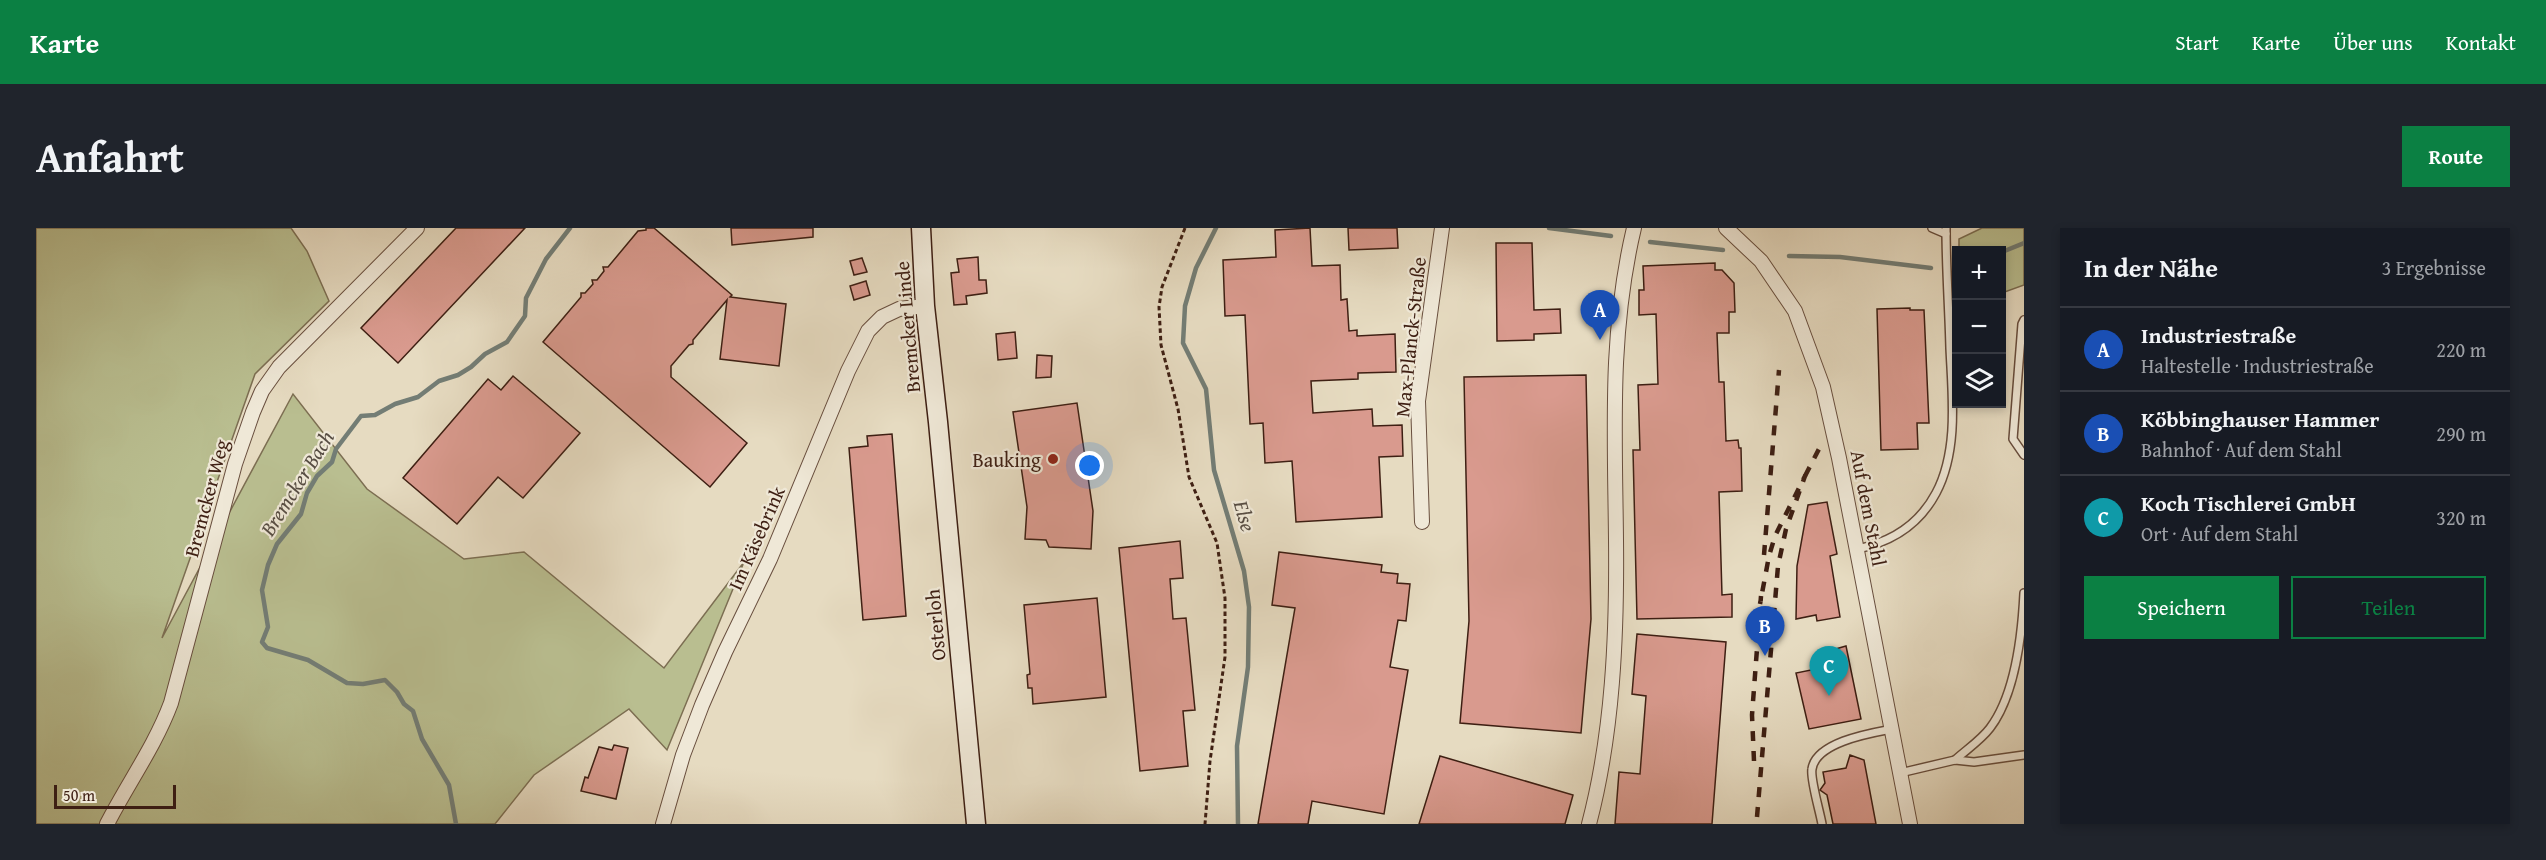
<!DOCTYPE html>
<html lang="de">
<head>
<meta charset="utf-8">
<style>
  body { margin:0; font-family:"Gentium Book Plus",serif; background:#20242c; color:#f1f3f6 }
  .controls { position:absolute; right:18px; top:18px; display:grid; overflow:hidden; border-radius:0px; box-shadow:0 3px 9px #0003 }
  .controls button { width:54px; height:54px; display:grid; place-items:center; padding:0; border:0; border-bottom:2px solid #363941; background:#171b24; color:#f1f3f6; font:30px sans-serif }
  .scale { position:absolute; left:18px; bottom:15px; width:122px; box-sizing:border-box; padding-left:6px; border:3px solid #3e1f13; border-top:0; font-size:16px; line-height:21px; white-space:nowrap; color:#3e1f13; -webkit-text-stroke:4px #efe8d7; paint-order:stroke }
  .you { position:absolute; left:1054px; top:238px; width:21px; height:21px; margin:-15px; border:4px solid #fff; border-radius:50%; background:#1a73e8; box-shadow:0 0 0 9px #1a73e833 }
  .badge { display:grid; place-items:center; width:39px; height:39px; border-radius:50%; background:#0b8043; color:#fff; font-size:20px; font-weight:700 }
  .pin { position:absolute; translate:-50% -50px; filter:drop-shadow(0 2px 3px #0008) }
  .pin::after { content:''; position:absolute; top:32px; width:21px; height:18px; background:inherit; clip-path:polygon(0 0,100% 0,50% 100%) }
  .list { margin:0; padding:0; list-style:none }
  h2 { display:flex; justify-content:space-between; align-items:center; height:78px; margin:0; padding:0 24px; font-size:26px }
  h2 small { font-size:20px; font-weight:400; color:#9ea1a6 }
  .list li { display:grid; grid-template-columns:39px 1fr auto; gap:18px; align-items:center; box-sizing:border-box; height:84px; padding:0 24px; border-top:2px solid #363941 }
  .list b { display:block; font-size:22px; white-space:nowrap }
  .list p { margin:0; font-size:20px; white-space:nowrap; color:#9ea1a6 }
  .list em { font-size:20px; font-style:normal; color:#9ea1a6 }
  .actions { display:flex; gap:12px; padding:18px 24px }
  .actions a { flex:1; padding:14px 0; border:2px solid #0b8043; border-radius:0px; text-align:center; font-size:21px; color:#0b8043 }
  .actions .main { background:#0b8043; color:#fff }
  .icon { flex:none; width:33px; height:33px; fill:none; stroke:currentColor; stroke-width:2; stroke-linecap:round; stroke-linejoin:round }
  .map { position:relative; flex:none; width:1988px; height:596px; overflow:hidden; border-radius:0px }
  header { display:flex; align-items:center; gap:36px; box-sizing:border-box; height:84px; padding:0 30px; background:#0b8043; color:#fff }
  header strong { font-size:28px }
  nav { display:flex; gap:33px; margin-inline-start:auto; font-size:21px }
  .intro { display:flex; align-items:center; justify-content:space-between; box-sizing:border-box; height:144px; padding:0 36px }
  h1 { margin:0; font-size:42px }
  .button { padding:15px 27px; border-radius:0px; background:#0b8043; color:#fff; font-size:21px; font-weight:700 }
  main { display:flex; gap:36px; padding:0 36px }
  aside { flex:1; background:#171b24; border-radius:0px; box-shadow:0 3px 9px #0003 }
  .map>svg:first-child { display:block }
</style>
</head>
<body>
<header>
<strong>Karte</strong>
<nav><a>Start</a><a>Karte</a><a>Über uns</a><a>Kontakt</a></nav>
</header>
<div class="intro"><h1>Anfahrt</h1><a class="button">Route</a></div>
<main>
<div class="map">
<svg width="1988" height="596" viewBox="0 0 1988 596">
  <rect width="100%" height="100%" fill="#e6dbc1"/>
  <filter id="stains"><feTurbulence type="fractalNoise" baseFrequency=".00333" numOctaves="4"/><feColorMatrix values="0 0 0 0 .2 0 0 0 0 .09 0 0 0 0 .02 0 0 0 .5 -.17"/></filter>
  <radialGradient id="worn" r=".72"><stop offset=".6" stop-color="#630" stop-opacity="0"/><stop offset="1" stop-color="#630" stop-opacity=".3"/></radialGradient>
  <g fill="#b9be90" stroke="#7c6e52" stroke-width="1.5">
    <path d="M0,0H255L271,23L293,73L219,146L126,410L257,166L331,261L428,331L488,324L628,440L708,334L631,522L593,481L498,547L459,596H0Z"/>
    <path d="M1946,0H1988V57L1966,65V22H1923V11Z"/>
  </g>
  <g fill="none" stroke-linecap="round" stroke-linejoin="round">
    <g stroke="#737d75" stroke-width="4.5">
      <path d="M1180,0L1160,40L1149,78L1147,115L1170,161L1178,242L1208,343L1213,379L1212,439L1201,518L1202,596"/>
      <path d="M1513,0L1575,8"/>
      <path d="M1614,14L1687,22"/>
      <path d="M1966,24L1988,15"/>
      <path d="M1753,28L1804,29L1895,40"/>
      <path d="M420,596L413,557L386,511L377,483L368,476L361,464L349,452L327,456L311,455L272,432L231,420L226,414L232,399L226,362L232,337L241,316L265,286L271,265L281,248L296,234L300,221L325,188L339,187L359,176L382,169L403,153L422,147L435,139L449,126L471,114L489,88L490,70L510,31L534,0"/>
    </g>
  </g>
  <g fill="#d99a8e" stroke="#3e1f13" stroke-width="1.5">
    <path d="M420,0H489L362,135L325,100Z"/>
    <path d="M610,0H618L696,67L694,69L750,76L743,138L684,131L691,72L657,112V116L653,117L635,138V149L711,215L674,259L507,114L545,69V65H549L557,56L556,52H561L568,43L567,39H572L602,3L610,2Z"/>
    <path d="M695,0H777V9L696,17Z"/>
    <path d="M1274,0L1276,38L1304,37L1305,72L1311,71L1313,103L1321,102V108L1359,106L1360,144L1322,145V151L1275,153L1277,185L1336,181L1337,198L1366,197L1367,228L1343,229L1346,289L1260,294L1256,233L1229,235L1227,195L1214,196L1209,87L1189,88L1187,32L1240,29L1239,2Z"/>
    <path d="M1312,0H1361L1362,20L1313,22Z"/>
    <path d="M1460,15H1496L1498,82L1524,81L1525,105L1498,106V112L1461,113Z"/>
    <path d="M942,29L943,52H950L951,65L930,68L931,76L918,77L915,45L923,44L921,31Z"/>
    <path d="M826,30L831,44L818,47L814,33Z"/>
    <path d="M1679,35V42H1686L1698,55L1699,84H1693V105H1681L1683,154H1688L1690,213L1702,212L1703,220H1705L1706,263L1683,264L1686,367L1696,366V389L1601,391L1597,222H1604L1602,157L1622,156L1620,86L1603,87V62H1608L1607,38Z"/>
    <path d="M830,53L834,67L818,72L814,58Z"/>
    <path d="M1874,80V82H1888L1893,195H1881L1882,221L1845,222L1841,81Z"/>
    <path d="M979,104L981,130L962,132L960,106Z"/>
    <path d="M1001,127L1016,128L1015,149L1000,150Z"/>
    <path d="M1550,147L1555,391L1545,505L1424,495L1433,393L1428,149Z"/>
    <path d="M477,148L544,205L487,270L462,249L421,296L367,250L452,151L465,162Z"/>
    <path d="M1041,175L1057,283L1055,321L1013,319L1010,312L989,311L991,279L977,184Z"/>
    <path d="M856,206L870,388L827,392L813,220L832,218L831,208Z"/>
    <path d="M1791,274L1801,326L1794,328L1804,389L1781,393L1780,387L1760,391L1761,338L1772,277Z"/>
    <path d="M1144,313L1147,350L1134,351L1137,391L1150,390L1159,482L1147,483L1152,538L1104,543L1083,320Z"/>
    <path d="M1243,324L1346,337L1345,344L1362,346L1361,355L1374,356L1370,393L1362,392L1354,439L1372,442L1348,586L1276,573L1272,596H1222L1259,380L1236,377Z"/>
    <path d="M1061,370L1070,469L997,476L996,460H992L991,447L994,446L988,377Z"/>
    <path d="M1601,406L1690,414L1676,596H1579L1583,544L1604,546L1610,468L1596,466Z"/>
    <path d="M1810,418L1825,491L1773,501L1760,445L1800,437L1796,422Z"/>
    <path d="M578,517L592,520L580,571L545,563L549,549L552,550L563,519L576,522Z"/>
    <path d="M1814,527L1828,532L1840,596H1797L1791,567L1784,562L1789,555L1787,544L1810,540Z"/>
    <path d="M1404,528L1537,567L1529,596H1383Z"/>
  </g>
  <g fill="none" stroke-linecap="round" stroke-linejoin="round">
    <g stroke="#684e3e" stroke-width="10">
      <g id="lane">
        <path d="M1896,0L1910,6"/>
        <path d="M1988,92L1986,96L1977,211L1988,227"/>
        <path d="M1821,321C1856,314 1883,297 1900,265C1923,222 1916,165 1914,120C1913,80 1910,40 1910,0"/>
        <path d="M1919,532C1930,522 1945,512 1954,500C1979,467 1986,406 1988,365"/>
        <path d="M1864,545L1919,532L1938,534L1988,527"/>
        <path d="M1786,596C1784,584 1774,551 1776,541C1780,514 1835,505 1856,501"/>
      </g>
    </g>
    <g stroke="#684e3e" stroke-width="16">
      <g id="street">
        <path d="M1690,0L1725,33L1759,83L1787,159L1803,230L1874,596"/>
        <path d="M1386,294L1382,173L1406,0"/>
        <path d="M71,596C92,555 119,518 135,475L199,236L217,184L226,163L243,139L381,0"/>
        <path d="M627,596L647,527L666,477L689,424L734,331L812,143L832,103L846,89L863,81L889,78"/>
        <path d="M1553,596C1577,505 1581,406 1580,312C1579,205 1573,105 1598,0"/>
      </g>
    </g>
    <g stroke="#3e1f13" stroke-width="21">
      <path id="secondary" d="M885,0L889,78L902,194L940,596"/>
    </g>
    <path stroke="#3e1f13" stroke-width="3" stroke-dasharray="4.5 3" stroke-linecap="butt" d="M1149,0L1126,59L1123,79L1125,117L1142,181L1153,249L1181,315L1189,370V429L1174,533L1169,596"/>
    <use href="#lane" stroke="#efe8d7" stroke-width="7"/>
    <use href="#street" stroke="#efe8d7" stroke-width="14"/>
    <use href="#secondary" stroke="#efe8d7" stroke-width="18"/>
    <g stroke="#3e1f13" stroke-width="4.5" stroke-dasharray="10 10" stroke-linecap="butt">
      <path d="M1769,248L1784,219"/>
      <path d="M1728,327L1743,142"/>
      <path d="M1718,533L1716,487L1725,368"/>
      <path d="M1721,589L1742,338L1750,301L1769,248L1739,308L1733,328L1724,376"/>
    </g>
  </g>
  <circle fill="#8f2418" stroke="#efe8d7" stroke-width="2" cx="1017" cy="231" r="6"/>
  <g text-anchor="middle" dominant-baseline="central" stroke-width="4.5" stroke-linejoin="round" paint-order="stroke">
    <g font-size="20" fill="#3e1f13" stroke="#efe8d7">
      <text transform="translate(871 99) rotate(-95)">Bremcker Linde</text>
      <text transform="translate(1374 109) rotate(-84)">Max-Planck-Straße</text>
      <text transform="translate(170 270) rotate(-75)">Bremcker Weg</text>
      <text transform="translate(1833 280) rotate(79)">Auf dem Stahl</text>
      <text transform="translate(720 310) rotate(-66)">Im Käsebrink</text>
      <text transform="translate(899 397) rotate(-95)">Osterloh</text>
    </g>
    <g font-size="20" fill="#3e1f13" stroke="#efe8d7" text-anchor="end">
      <text x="1005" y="231">Bauking</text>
    </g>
    <g font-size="21" font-style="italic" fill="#584e44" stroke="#efe8d7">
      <text transform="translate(261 255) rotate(-58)">Bremcker Bach</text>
      <text transform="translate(1209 288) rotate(74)">Else</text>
    </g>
  </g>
  <rect width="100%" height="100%" filter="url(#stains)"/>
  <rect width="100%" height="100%" fill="url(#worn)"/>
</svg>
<div class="controls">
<button>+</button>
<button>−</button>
<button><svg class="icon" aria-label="layers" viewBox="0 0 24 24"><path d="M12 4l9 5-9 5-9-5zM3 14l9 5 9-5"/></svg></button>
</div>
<div class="scale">50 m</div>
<div class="you"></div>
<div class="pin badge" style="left:1564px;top:112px;background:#1a4fb4">A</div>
<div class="pin badge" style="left:1729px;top:428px;background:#1a4fb4">B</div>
<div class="pin badge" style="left:1793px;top:468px;background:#0f9aa8">C</div>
</div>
<aside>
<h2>In der Nähe<small>3 Ergebnisse</small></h2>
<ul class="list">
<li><span class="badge" style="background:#1a4fb4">A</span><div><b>Industriestraße</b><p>Haltestelle · Industriestraße</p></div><em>220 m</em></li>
<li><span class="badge" style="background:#1a4fb4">B</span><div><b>Köbbinghauser Hammer</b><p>Bahnhof · Auf dem Stahl</p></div><em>290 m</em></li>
<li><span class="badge" style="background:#0f9aa8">C</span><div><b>Koch Tischlerei GmbH</b><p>Ort · Auf dem Stahl</p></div><em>320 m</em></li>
</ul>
<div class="actions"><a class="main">Speichern</a><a>Teilen</a></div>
</aside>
</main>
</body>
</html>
